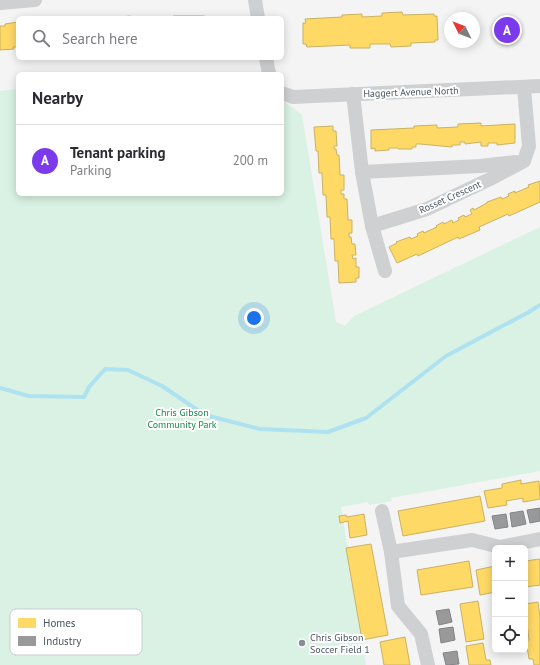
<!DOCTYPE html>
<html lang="en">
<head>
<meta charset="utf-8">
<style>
  body { margin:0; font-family:"PT Sans",sans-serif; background:#f7f7f7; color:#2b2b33 }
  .controls { position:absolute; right:12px; bottom:12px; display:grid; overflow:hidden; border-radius:6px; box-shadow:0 2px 10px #0003 }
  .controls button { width:36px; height:36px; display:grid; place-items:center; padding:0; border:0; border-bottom:1px solid #e1e1e2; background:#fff; color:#2b2b33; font:20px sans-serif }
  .compass { position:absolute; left:444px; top:12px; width:36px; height:36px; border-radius:50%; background:#fff; box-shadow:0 2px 10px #0003; rotate:312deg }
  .you { position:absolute; left:254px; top:318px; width:14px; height:14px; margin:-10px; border:3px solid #fff; border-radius:50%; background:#1a73e8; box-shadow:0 0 0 6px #1a73e833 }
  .badge { display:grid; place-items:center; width:26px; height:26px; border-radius:50%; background:#7c3aed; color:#fff; font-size:13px; font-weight:700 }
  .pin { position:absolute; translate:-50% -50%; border:2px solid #fff; box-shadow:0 1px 4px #0006 }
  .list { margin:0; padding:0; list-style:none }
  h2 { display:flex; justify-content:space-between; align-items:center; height:52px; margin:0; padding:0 16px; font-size:17px }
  h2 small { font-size:13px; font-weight:400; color:#7c7c81 }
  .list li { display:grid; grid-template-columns:26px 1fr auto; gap:12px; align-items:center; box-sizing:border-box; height:72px; padding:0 16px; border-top:1px solid #e1e1e2 }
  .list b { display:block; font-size:15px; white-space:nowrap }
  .list p { margin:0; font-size:13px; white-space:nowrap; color:#7c7c81 }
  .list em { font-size:13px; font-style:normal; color:#7c7c81 }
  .icon { flex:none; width:22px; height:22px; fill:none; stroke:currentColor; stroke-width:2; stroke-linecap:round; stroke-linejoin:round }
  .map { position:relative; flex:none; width:540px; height:665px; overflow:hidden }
  .search { position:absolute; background:#fff; box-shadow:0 2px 10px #0003; left:16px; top:16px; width:268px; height:44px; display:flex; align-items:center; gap:10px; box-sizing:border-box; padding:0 14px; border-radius:6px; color:#7c7c81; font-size:15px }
  .panel { position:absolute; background:#fff; box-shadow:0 2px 10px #0003; left:16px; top:72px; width:268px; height:124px; border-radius:6px }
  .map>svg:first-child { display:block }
</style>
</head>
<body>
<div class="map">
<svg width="540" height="665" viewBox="0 0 540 665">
  <rect width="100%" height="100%" fill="#f4f4f4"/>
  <path fill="#d9f2e3" d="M18,89V194H282V100L302,115L336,322L345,326L354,316L540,227V471L391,498L392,501L369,505L368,502L341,507L366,665H0V91Z"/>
  <g fill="#ffd966" stroke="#c9b264">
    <path d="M402,12L403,15L434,14V16H437L438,40H435V42L411,43V46L391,47L390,44H370V48H350V45L307,47L306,44H303V23H306L305,19L342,17V15L362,14V17L382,16V13Z"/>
    <path d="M130,16V18H115L122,17Z"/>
    <path d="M173,16H203L209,17V18H173Z"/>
    <path d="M18,22V47H13L14,49L0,50V26H5V24Z"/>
    <path d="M481,123V126L515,124V143L497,145V143H488V146H481V142L465,144V142H460V145H452V147L420,144H416V147H412V149H398V148H389V150L375,151V148L371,149V130L414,128V126L437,125V128L458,127V124Z"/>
    <path d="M333,126V131H336L337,146H334V149H336L337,155H339L340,175H344V190H341V194H344V199H347L348,220H352V233H349V237H351L352,244H355L356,255H352L353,259L356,258V267H359V278H356V282L339,283L338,261H335L334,239H331L330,217H327L326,195H323L322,173H319L318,151H316L314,127Z"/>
    <path d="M540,181V202L509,216L508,214L479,227L480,230L459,239L458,237L418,256L417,254L397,263L389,247L397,243L396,242L410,237L411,239L418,236L417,234L423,231L424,233L437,227L436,226L443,222L444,224L452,220L453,223L459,220L458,218L464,215L465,217L472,214L470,210L473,208L474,210L487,203V202L501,197L502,199L509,196L508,194L515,191V193L529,187L528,185Z"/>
    <path d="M521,480V484L539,481L540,499L523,502V498L506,501L507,505L488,508L484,491L502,488V484Z"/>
    <path d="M480,496L485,521L403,536L398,511Z"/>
    <path d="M364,514L367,535L350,538L348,521L340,523L339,516L346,515L347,517Z"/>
    <path d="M371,544L388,635L362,640L346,548Z"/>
    <path d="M540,559V585L525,587V561Z"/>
    <path d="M469,561L473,587L421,595L417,570Z"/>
    <path d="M495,566V592L480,595L476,570Z"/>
    <path d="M478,601L484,639L466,642L460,604Z"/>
    <path d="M538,602L540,617V665H534L533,659H529L526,640H529L527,623L525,624V604Z"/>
    <path d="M405,637L410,665H384L380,642Z"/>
    <path d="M483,643L486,660H490L491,665H469L466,646Z"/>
  </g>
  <g fill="#999" stroke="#818588">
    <path d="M540,508V521L530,523L527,510Z"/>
    <path d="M523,511L526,524L512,527L510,513Z"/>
    <path d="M506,514L508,527L495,529L492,516Z"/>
    <path d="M449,609L452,622L439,625L436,611Z"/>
    <path d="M453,627L455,640L441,643L439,629Z"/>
    <path d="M457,651L459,664L446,665L443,653Z"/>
  </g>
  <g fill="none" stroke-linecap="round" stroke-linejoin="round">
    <path stroke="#aee2f0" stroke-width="4" d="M0,388L29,396L84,397L89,387L105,369L128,370L162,386L205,415L260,429L328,432L366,418L446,356L529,312L540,305"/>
    <g stroke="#ced0d2" stroke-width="14">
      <path d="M255,0L258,18"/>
      <path d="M0,3L35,0"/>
      <path d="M266,58L269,74"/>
      <path d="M282,93L293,97L540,86"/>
      <path d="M353,94L362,172L372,226L385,271"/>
      <path d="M362,172L480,166L516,162"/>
      <path d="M372,226L427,209L490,179L524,161L529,146L524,88"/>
      <path d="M382,511L391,552L398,606L421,634L428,665"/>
      <path d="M391,552L472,540L500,547L540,539"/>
    </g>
  </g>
  <circle fill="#868d94" stroke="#fff" stroke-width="1.5" cx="302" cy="643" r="4"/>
  <g text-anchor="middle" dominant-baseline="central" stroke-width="4" stroke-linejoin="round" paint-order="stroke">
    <g font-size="10" fill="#4a5661" stroke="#fff">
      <text transform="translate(411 92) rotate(-2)">Haggert Avenue North</text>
      <text transform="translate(450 197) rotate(-24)">Rosset Crescent</text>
    </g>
    <g font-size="10" fill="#17864f" stroke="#fff">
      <text x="182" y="412">Chris Gibson<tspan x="182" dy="12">Community Park</tspan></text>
    </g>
    <g font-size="10" fill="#4a5661" stroke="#fff" text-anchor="start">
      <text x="310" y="637">Chris Gibson<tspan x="310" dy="12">Soccer Field 1</tspan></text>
    </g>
  </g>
  <rect x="10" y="609" width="132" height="46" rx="6" fill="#fff" stroke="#c9ccd0" stroke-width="1"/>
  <rect x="18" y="618" width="18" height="10" fill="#ffd966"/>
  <rect x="18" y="636" width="18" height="10" fill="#999"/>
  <g font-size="11" fill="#4a5661">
    <text x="43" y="627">Homes</text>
    <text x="43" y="645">Industry</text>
  </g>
</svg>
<div class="controls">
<button>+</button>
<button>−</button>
<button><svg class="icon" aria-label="locate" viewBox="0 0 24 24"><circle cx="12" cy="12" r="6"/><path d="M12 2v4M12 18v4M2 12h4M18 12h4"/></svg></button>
</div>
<svg class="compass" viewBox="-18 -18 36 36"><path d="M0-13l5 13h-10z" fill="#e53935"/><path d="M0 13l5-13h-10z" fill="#7c7c81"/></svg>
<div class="you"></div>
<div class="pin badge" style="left:507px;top:30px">A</div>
<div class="search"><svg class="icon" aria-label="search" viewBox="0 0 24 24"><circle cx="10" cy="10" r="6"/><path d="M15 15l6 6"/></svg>Search here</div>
<section class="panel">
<h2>Nearby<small></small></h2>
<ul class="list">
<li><span class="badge">A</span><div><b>Tenant parking</b><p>Parking</p></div><em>200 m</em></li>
</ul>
</section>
</div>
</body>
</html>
